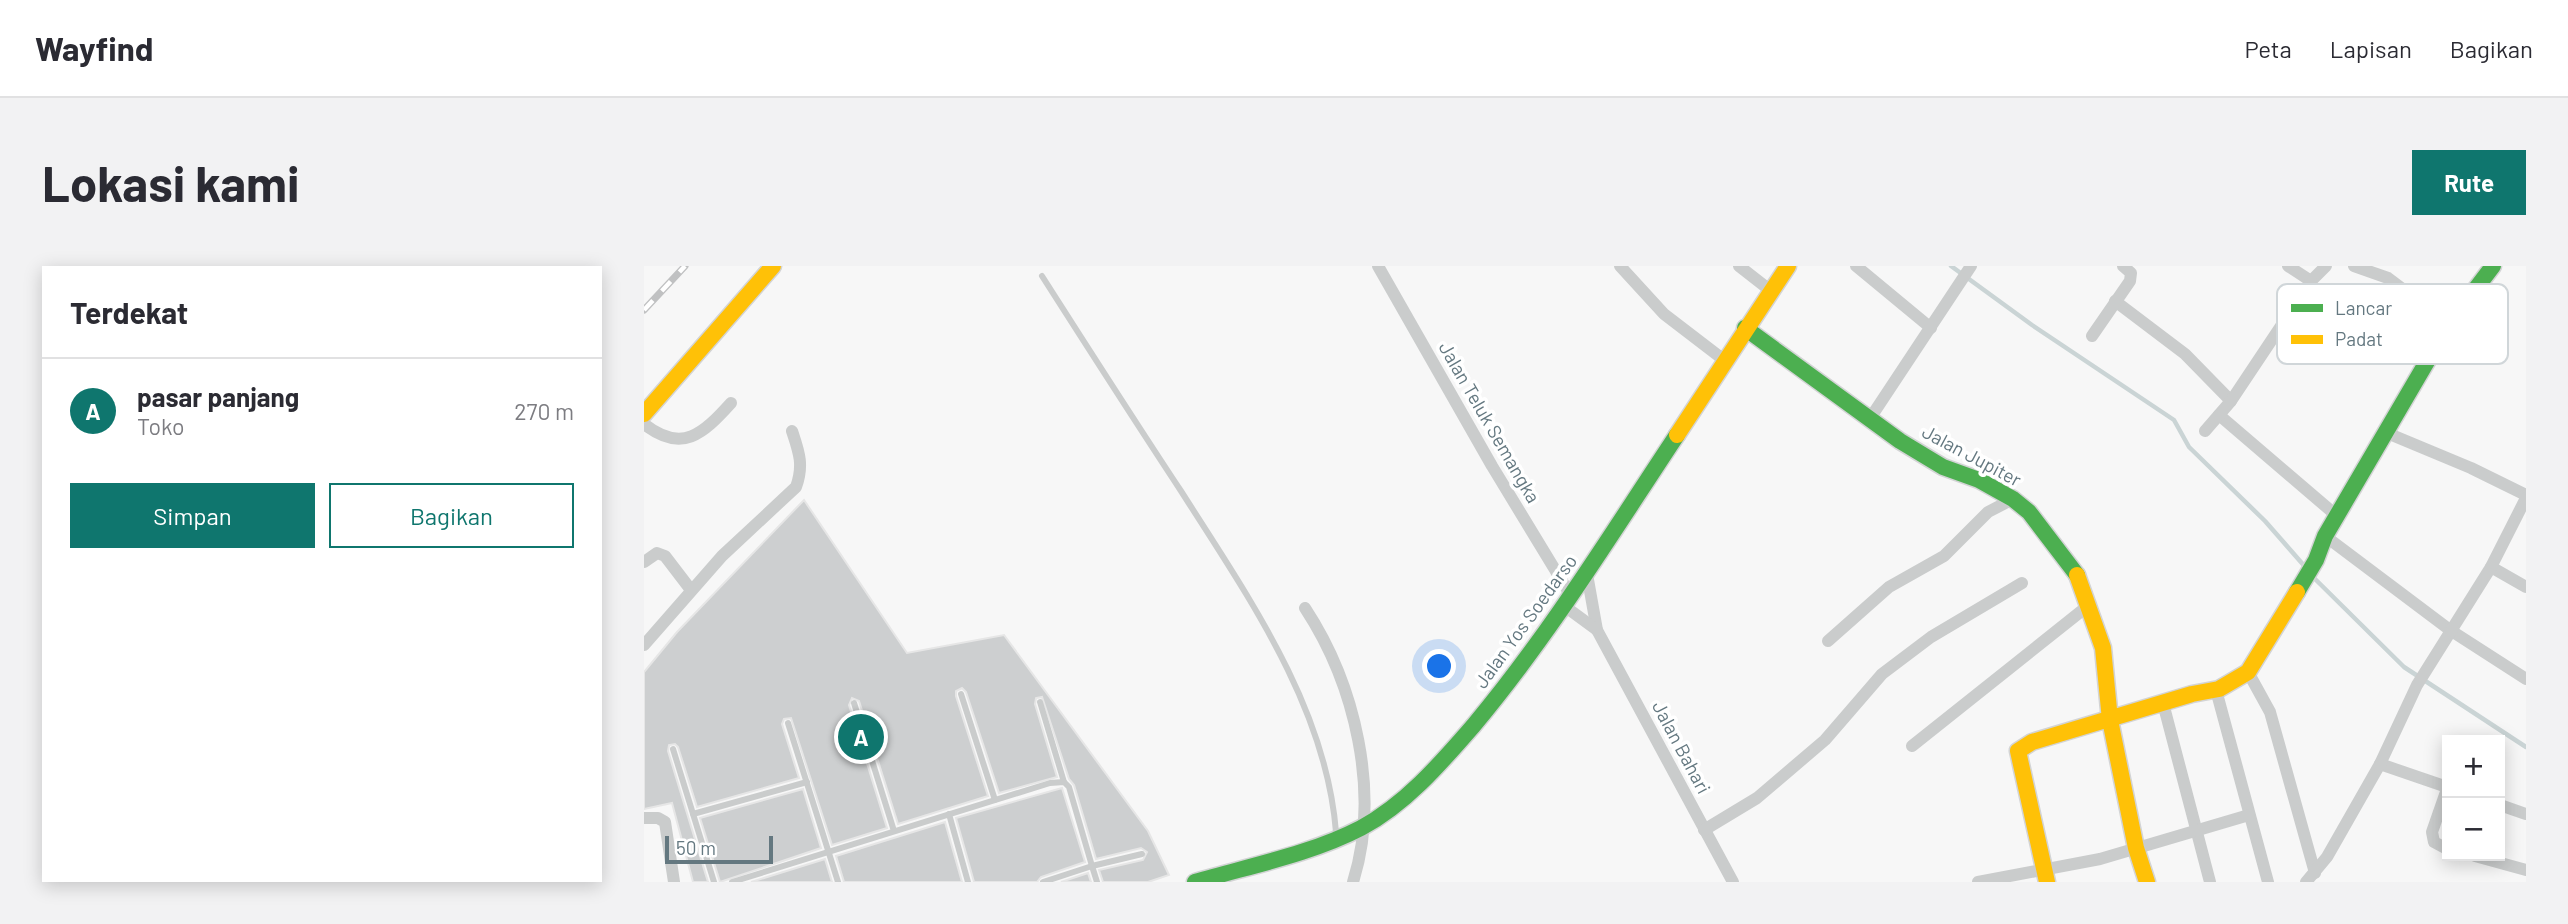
<!DOCTYPE html>
<html lang="id">
<head>
<meta charset="utf-8">
<style>
  body { margin:0; font-family:Barlow,sans-serif; background:#f2f2f3; color:#2b2b33 }
  .controls { position:absolute; right:21px; bottom:21px; display:grid; overflow:hidden; border-radius:0px; box-shadow:0 4px 18px #0003 }
  .controls button { width:63px; height:63px; display:grid; place-items:center; padding:0; border:0; border-bottom:2px solid #e1e1e2; background:#fff; color:#2b2b33; font:35px sans-serif }
  .scale { position:absolute; left:21px; bottom:18px; width:108px; box-sizing:border-box; padding-left:7px; border:4px solid #647880; border-top:0; font-size:19px; line-height:24px; white-space:nowrap; color:#647880; -webkit-text-stroke:5px #fff; paint-order:stroke }
  .you { position:absolute; left:796px; top:401px; width:24px; height:24px; margin:-18px; border:5px solid #fff; border-radius:50%; background:#1a73e8; box-shadow:0 0 0 10px #1a73e833 }
  .badge { display:grid; place-items:center; width:46px; height:46px; border-radius:50%; background:#0f766e; color:#fff; font-size:23px; font-weight:700 }
  .pin { position:absolute; translate:-50% -50%; border:4px solid #fff; box-shadow:0 2px 7px #0006 }
  .list { margin:0; padding:0; list-style:none }
  h2 { display:flex; justify-content:space-between; align-items:center; height:91px; margin:0; padding:0 28px; font-size:30px }
  h2 small { font-size:23px; font-weight:400; color:#7c7c81 }
  .list li { display:grid; grid-template-columns:46px 1fr auto; gap:21px; align-items:center; box-sizing:border-box; height:105px; padding:0 28px; border-top:2px solid #e1e1e2 }
  .list b { display:block; font-size:26px; white-space:nowrap }
  .list p { margin:0; font-size:23px; white-space:nowrap; color:#7c7c81 }
  .list em { font-size:23px; font-style:normal; color:#7c7c81 }
  .actions { display:flex; gap:14px; padding:21px 28px }
  .actions a { flex:1; padding:16px 0; border:2px solid #0f766e; border-radius:0px; text-align:center; font-size:24px; color:#0f766e }
  .actions .main { background:#0f766e; color:#fff }
  .map { position:relative; flex:none; width:1882px; height:616px; overflow:hidden; border-radius:0px }
  header { display:flex; align-items:center; gap:42px; box-sizing:border-box; height:98px; padding:0 35px; background:#fff; border-bottom:2px solid #e1e1e2 }
  header strong { font-size:33px }
  nav { display:flex; gap:38px; margin-inline-start:auto; font-size:24px }
  .intro { display:flex; align-items:center; justify-content:space-between; box-sizing:border-box; height:168px; padding:0 42px }
  h1 { margin:0; font-size:49px }
  .button { padding:18px 32px; border-radius:0px; background:#0f766e; color:#fff; font-size:24px; font-weight:700 }
  main { display:flex; gap:42px; padding:0 42px }
  aside { flex:1; background:#fff; border-radius:0px; box-shadow:0 4px 18px #0003 }
  .map>svg:first-child { display:block }
</style>
</head>
<body>
<header>
<strong>Wayfind</strong>
<nav><a>Peta</a><a>Lapisan</a><a>Bagikan</a></nav>
</header>
<div class="intro"><h1>Lokasi kami</h1><a class="button">Rute</a></div>
<main>
<aside>
<h2>Terdekat<small></small></h2>
<ul class="list">
<li><span class="badge">A</span><div><b>pasar panjang</b><p>Toko</p></div><em>270 m</em></li>
</ul>
<div class="actions"><a class="main">Simpan</a><a>Bagikan</a></div>
</aside>
<div class="map">
<svg width="1882" height="616" viewBox="0 0 1882 616">
  <rect width="100%" height="100%" fill="#f7f7f7"/>
  <g fill="none" stroke-linecap="round" stroke-linejoin="round">
    <g stroke="#cad4d5" stroke-width="4.5">
      <path d="M1307,0L1388,59L1530,154L1545,181L1621,255L1663,303"/>
      <path d="M1668,310L1760,401L1882,481"/>
    </g>
  </g>
  <g fill="#cdcfd0" stroke="#e6e6e6" stroke-width="2">
    <path d="M160,234L263,387L360,369L504,565L525,609L504,616H459L455,604L499,594L503,586L497,582L452,593L430,519L425,513L398,431L392,432L391,438L413,511L355,527L322,426L318,422L312,425V430L344,530L254,558L215,435L208,432L205,439L243,562L188,579L147,452L140,453L138,458L155,512L53,541L34,481L31,478L25,479L24,485L64,616H49L28,537L0,543V406L33,366Z"/>
    <path d="M418,522L441,596L397,611L393,616H330L312,552Z"/>
    <path d="M159,523L177,582L76,616L56,552Z"/>
    <path d="M301,556L318,616H200L192,590Z"/>
    <path d="M181,593L188,616H107Z"/>
    <path d="M444,607L447,616H417Z"/>
  </g>
  <g fill="none" stroke-linecap="round" stroke-linejoin="round">
    <g stroke="#d3d4d5" stroke-width="19">
      <g id="fast">
        <path d="M1101,62L1256,175L1299,201L1335,214L1369,233L1385,246L1433,309"/>
        <path d="M1653,326L1672,294L1681,270L1805,58L1849,0"/>
        <path d="M551,616C605,600 667,588 717,562C762,538 797,497 830,459C906,368 968,267 1033,169"/>
      </g>
    </g>
    <g stroke="#d3d4d5" stroke-width="19">
      <g id="slow">
        <path d="M0,148L129,0"/>
        <path d="M1033,169L1144,0"/>
        <path d="M1433,309L1459,382L1466,454L1492,582L1503,616"/>
        <path d="M1403,616L1374,485L1388,476L1548,428L1575,423L1604,406L1653,326"/>
      </g>
    </g>
    <g stroke="#cacccc" stroke-width="6">
      <path d="M398,10C444,82 490,154 537,225C603,329 682,440 692,566"/>
      <path d="M317,428L351,534"/>
      <path d="M396,436L420,516"/>
      <path d="M210,437L250,565"/>
      <path d="M144,457L194,616"/>
      <path d="M29,483L70,616"/>
      <path d="M49,548L163,516"/>
      <path d="M305,548L324,616"/>
      <path d="M88,616L406,517L420,516L425,521L448,600L498,588"/>
      <path d="M399,616L448,600L453,616"/>
    </g>
    <g stroke="#cacccc" stroke-width="12">
      <path d="M734,0L848,200L927,330"/>
      <path d="M976,0L1020,48L1080,94"/>
      <path d="M1095,0L1127,25"/>
      <path d="M1212,0L1287,62"/>
      <path d="M1644,0L1667,15L1682,0"/>
      <path d="M1710,0L1744,12L1805,58"/>
      <path d="M1471,35L1541,88L1587,135"/>
      <path d="M1448,70L1486,15L1487,7L1479,0"/>
      <path d="M1575,149L1693,250"/>
      <path d="M1225,154L1327,0"/>
      <path d="M0,158C38,188 59,168 87,137"/>
      <path d="M1561,165L1587,135L1667,15"/>
      <path d="M1743,167L1827,202L1882,229"/>
      <path d="M1681,270L1806,364L1882,413"/>
      <path d="M0,296L13,287L21,290L47,324"/>
      <path d="M1847,301L1882,321"/>
      <path d="M943,308L953,364L1089,616"/>
      <path d="M919,339L953,364"/>
      <path d="M661,342C711,418 737,527 709,616"/>
      <path d="M1184,375L1245,321L1300,290L1344,246L1369,233"/>
      <path d="M0,379L78,290L152,221C160,199 155,186 148,165"/>
      <path d="M1604,406L1626,446L1671,607"/>
      <path d="M1572,424L1624,616"/>
      <path d="M1519,437L1566,616"/>
      <path d="M1268,480L1445,339"/>
      <path d="M1736,498L1803,521"/>
      <path d="M1803,523L1788,566L1790,576L1803,583"/>
      <path d="M1856,539L1882,548"/>
      <path d="M0,552H14L21,556L30,616"/>
      <path d="M1060,564L1113,532L1181,474L1238,408L1287,371L1378,317"/>
      <path d="M1831,590L1882,604"/>
      <path d="M1334,616L1456,593L1605,549"/>
      <path d="M1662,616L1683,591L1736,498L1773,419L1847,301L1882,232"/>
    </g>
    <use href="#fast" stroke="#4caf50" stroke-width="16"/>
    <use href="#slow" stroke="#ffc107" stroke-width="16"/>
    <g stroke="#c0c1c2" stroke-width="7">
      <path id="rail" d="M0,44L41,0"/>
    </g>
    <use href="#rail" stroke="#fff" stroke-width="4.5" stroke-dasharray="13" stroke-linecap="butt"/>
  </g>
  <g text-anchor="middle" dominant-baseline="central" stroke-width="7" stroke-linejoin="round" paint-order="stroke">
    <g font-size="19" fill="#647880" stroke="#fff">
      <text transform="translate(846 156) rotate(60)">Jalan Teluk Semangka</text>
      <text transform="translate(1328 189) rotate(28)">Jalan Jupiter</text>
      <text transform="translate(881 355) rotate(-54)">Jalan Yos Soedarso</text>
      <text transform="translate(1038 481) rotate(62)">Jalan Bahari</text>
    </g>
  </g>
  <rect x="1633" y="18" width="231" height="80" rx="10" fill="#fff" stroke="#d0d6d9" stroke-width="2"/>
  <rect x="1647" y="38" width="32" height="8" fill="#4caf50"/>
  <rect x="1647" y="69" width="32" height="9" fill="#ffc107"/>
  <g font-size="19" fill="#647880">
    <text x="1691" y="49">Lancar</text>
    <text x="1691" y="80">Padat</text>
  </g>
</svg>
<div class="controls">
<button>+</button>
<button>−</button>
</div>
<div class="scale">50 m</div>
<div class="you"></div>
<div class="pin badge" style="left:217px;top:471px">A</div>
</div>
</main>
</body>
</html>
